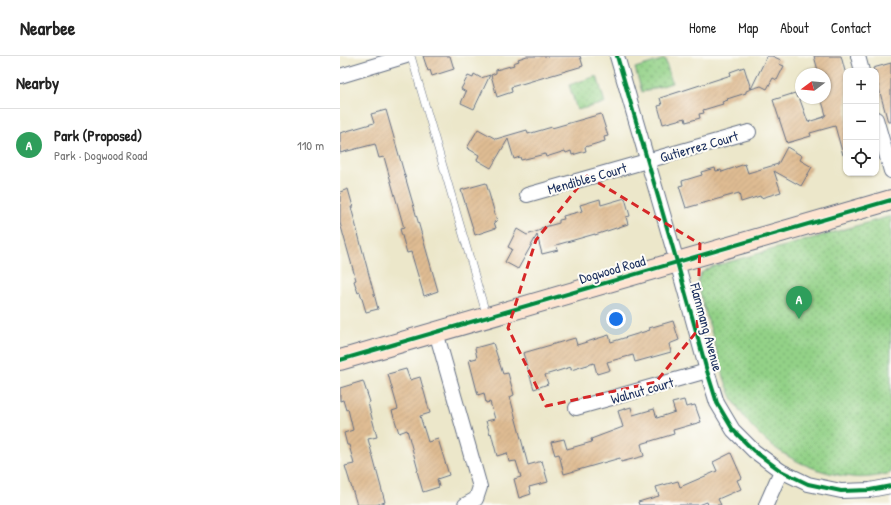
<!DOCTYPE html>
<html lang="en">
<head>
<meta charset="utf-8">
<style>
  body { margin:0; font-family:"Patrick Hand",sans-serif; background:#f2f2f2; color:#222 }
  .controls { position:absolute; right:12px; top:12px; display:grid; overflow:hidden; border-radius:8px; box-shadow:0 1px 3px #0004 }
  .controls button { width:36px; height:36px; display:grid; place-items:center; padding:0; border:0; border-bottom:1px solid #e0e0e0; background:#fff; color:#222; font:20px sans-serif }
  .compass { position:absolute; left:455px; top:12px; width:36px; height:36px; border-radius:50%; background:#fff; box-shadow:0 1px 3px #0004; rotate:254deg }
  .you { position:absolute; left:276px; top:263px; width:14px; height:14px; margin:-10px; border:3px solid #fff; border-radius:50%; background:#1a73e8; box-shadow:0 0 0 6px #1a73e833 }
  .badge { display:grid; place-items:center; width:26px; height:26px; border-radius:50%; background:#2563eb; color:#fff; font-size:13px; font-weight:700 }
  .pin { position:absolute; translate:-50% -33px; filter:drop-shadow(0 1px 2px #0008) }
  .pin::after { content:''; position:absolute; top:21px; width:14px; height:12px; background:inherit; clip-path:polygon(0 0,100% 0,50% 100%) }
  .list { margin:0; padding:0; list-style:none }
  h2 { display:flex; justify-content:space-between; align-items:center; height:52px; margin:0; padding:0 16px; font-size:17px }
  h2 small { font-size:13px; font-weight:400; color:#767676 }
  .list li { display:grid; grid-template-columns:26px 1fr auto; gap:12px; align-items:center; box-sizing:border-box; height:72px; padding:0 16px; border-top:1px solid #e0e0e0 }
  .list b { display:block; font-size:15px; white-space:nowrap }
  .list p { margin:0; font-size:13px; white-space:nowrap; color:#767676 }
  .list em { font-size:13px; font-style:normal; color:#767676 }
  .icon { flex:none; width:22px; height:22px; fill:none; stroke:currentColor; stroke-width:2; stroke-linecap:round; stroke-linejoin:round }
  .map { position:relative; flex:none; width:551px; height:449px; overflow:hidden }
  header { display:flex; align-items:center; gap:24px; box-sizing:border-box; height:56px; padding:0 20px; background:#fff; border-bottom:1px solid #e0e0e0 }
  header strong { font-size:19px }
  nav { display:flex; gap:22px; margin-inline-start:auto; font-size:14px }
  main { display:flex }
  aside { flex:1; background:#fff }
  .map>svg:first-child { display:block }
</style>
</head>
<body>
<header>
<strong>Nearbee</strong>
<nav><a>Home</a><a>Map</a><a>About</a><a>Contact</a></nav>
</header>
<main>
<aside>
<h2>Nearby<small></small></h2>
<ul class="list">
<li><span class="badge" style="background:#2e9e5b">A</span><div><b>Park (Proposed)</b><p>Park · Dogwood Road</p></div><em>110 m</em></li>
</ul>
</aside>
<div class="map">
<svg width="551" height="449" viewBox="0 0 551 449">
  <defs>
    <pattern id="park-dots" width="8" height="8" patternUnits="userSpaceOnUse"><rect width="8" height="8" fill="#93d187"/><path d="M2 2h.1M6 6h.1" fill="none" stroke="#77aa72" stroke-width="1.8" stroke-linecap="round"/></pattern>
    <pattern id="building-hatch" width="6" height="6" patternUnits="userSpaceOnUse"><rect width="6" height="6" fill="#dfbc93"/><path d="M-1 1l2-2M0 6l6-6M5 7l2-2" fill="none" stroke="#bfa281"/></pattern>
  </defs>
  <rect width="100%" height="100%" fill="#fdfcf7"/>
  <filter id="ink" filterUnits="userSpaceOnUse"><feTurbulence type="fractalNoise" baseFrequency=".025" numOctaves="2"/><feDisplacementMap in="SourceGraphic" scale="8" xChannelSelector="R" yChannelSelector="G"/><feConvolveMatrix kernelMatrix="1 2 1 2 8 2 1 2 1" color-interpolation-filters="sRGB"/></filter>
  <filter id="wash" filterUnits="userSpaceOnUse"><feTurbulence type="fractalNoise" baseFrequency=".012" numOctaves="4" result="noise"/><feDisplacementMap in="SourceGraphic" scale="16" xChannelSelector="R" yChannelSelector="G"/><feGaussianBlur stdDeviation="0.9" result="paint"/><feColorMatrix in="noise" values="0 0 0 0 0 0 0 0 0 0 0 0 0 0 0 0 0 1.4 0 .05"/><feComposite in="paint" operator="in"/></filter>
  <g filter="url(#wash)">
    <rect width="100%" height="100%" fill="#ece7ca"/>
    <g fill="url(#park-dots)" stroke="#578072">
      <path d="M325,3L332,27L302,36L295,12Z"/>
      <path d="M257,20L265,47L237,54L229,29Z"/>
      <path d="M551,160V417C539,420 524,423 512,421C463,416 419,389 395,347C383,326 379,301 372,278C367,260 360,242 358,225L361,217L371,211Z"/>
    </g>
    <g id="blocks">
      <g fill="url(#building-hatch)">
        <path d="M83,0H110L114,13L92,20L90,14L88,15Z"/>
        <path d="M187,0H240L243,10L171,31L172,36L157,41L151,19L156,17V14L174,9L173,7L179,5L178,3Z"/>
        <path d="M427,0H432L441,4L439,8L444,10L437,24L433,22L427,33L421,30L411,33Z"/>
        <path d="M474,0H501L506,19V98L503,99L495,70L470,77L471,80L447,87L433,44L455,37L457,42L459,41L468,66L484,61V60L486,59L481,42H485V18H479Z"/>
        <path d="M551,7V66H548L536,22V15H534L533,12Z"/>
        <path d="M404,11L411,33L406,35V37L387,43L388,44L382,46L383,48L363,54L364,57L359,58L360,62L346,66L345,62L323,68L318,50L322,49L320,42L391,19L390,16Z"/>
        <path d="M134,18L141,22L150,19L134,53L121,47L126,36L121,33L128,20L133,22Z"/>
        <path d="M46,54L98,235L84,240L71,196L67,197L60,173L64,172L44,101L39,102L35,88L0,97V77L34,67L31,58Z"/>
        <path d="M261,58L268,80L264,81L265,85L245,91L246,95L232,99L231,95L226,97L225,95L206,101L205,98L181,104L180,101L174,103L168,83L151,112L137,104L139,99L127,92L138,73L156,83L187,74L188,78L212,71V72Z"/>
        <path d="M447,91L462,100L460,104L472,111L461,130L434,115L441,136L421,142L420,140L401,146L399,137L346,152L339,130L343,129L342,125L362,119L361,116L375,112L376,115L381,114L382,116L405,108L408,117L438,108Z"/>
        <path d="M146,127L157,165L154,166L156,172L135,179L121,134Z"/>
        <path d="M8,133L13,151H11L38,253L26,256L20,236L18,237L14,225L16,224L0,167V136Z"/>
        <path d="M285,142L290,160L286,161L288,168L255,179V178L216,189L218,194L202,198L197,179L178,213L165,206L172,193L168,191L177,173L187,179L201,174V172L219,167V164L224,163L223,160L242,155L240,149L260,143L261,149Z"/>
        <path d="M333,265L339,284L329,288L331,296L295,306L293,299L267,306L270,314L257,318L254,307L231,314V311L205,319L208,328L194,333L183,297L235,282L237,289L269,279L271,286L310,274L309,272Z"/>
        <path d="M153,287L163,318L168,317L174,339L170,341L188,409L202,405L208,426L189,431L191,438L179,442L174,423L181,421L176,405L169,406L167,397L157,400L151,377L150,378L146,365L155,363L150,346L146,347L144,337L138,339L129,304L137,302L135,292Z"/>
        <path d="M66,313L70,324L80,321L90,357L80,360L88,386L98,383L109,419L97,423L99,431L83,436L77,415L78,414L67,374L59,377L52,355L58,353L48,318Z"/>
        <path d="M23,325L30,346L28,347L37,381L28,383L45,446L36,449H17L5,410L14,408L9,389H7L4,377L13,374L8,353L6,354L3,344L0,345V332Z"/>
        <path d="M344,344L346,351L355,349L361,366L333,374L334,378L301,388L304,400L281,406L280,402L224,418L219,398L215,399L211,386L224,383L227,393L252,386L251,383L283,371L278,355L291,351L293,359L314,353L317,362L335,356L332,347Z"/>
        <path d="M391,397L402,422L397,424L401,433L378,443L381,449H368L367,446L359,449H299L298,446L319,440L316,431L338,425L340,431L377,415L373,406Z"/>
      </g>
    </g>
  </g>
  <g filter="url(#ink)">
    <use href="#blocks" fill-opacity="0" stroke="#646f84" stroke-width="1"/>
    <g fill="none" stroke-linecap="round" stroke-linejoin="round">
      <g stroke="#646f84" stroke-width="8">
        <path id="lane" d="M71,0L147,261"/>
      </g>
      <g stroke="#646f84" stroke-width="16">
        <g id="street">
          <path d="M277,0L337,206L367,315L377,347L393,374L414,395L441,415L468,428L501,435L530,434L551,430"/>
          <path d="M518,0L522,15"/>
          <path d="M0,20L66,0"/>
          <path d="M536,63L551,115"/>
          <path d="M187,139L409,76"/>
          <path d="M96,276L140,431L136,443L125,449"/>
          <path d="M236,352L367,315"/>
          <path d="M426,449L441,415"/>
        </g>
      </g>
      <g stroke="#646f84" stroke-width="22">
        <path id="secondary" d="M0,304L551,144"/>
      </g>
      <use href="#lane" stroke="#fff" stroke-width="7"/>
      <use href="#street" stroke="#fff" stroke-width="14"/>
      <use href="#secondary" stroke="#fde4d1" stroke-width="20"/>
      <g stroke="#fdfcf7" stroke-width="6">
        <g id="cycleway">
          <path d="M277,0L337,206L367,315L377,347L393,374L414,395L441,415L468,428L501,435L530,434L551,430"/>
          <path d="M0,304L551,144"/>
        </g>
      </g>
      <use href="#cycleway" stroke="#00873e" stroke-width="4"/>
    </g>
  </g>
  <path fill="none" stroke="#d62828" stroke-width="3" stroke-dasharray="8 5" stroke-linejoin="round" d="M247,120L360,188L357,275L316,326L206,350L168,272L196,184Z"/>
  <g text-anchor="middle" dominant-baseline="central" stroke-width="4" stroke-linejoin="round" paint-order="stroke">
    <g font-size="14" fill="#1b2f5e" stroke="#fdfcf7">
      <text transform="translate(359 90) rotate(-16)">Gutierrez Court</text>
      <text transform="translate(247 122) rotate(-16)">Mendibles Court</text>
      <text transform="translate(272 213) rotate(-16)">Dogwood Road</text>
      <text transform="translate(367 271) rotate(75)">Flammang Avenue</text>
      <text transform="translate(302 334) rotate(-16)">Walnut court</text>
    </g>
  </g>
</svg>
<div class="controls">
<button>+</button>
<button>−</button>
<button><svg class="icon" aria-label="locate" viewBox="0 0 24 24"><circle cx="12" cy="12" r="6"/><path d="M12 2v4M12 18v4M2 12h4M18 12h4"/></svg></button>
</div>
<svg class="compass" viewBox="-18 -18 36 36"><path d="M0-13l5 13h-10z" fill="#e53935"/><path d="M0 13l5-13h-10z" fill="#767676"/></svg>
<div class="you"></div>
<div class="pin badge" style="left:459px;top:263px;background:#2e9e5b">A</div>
</div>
</main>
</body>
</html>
